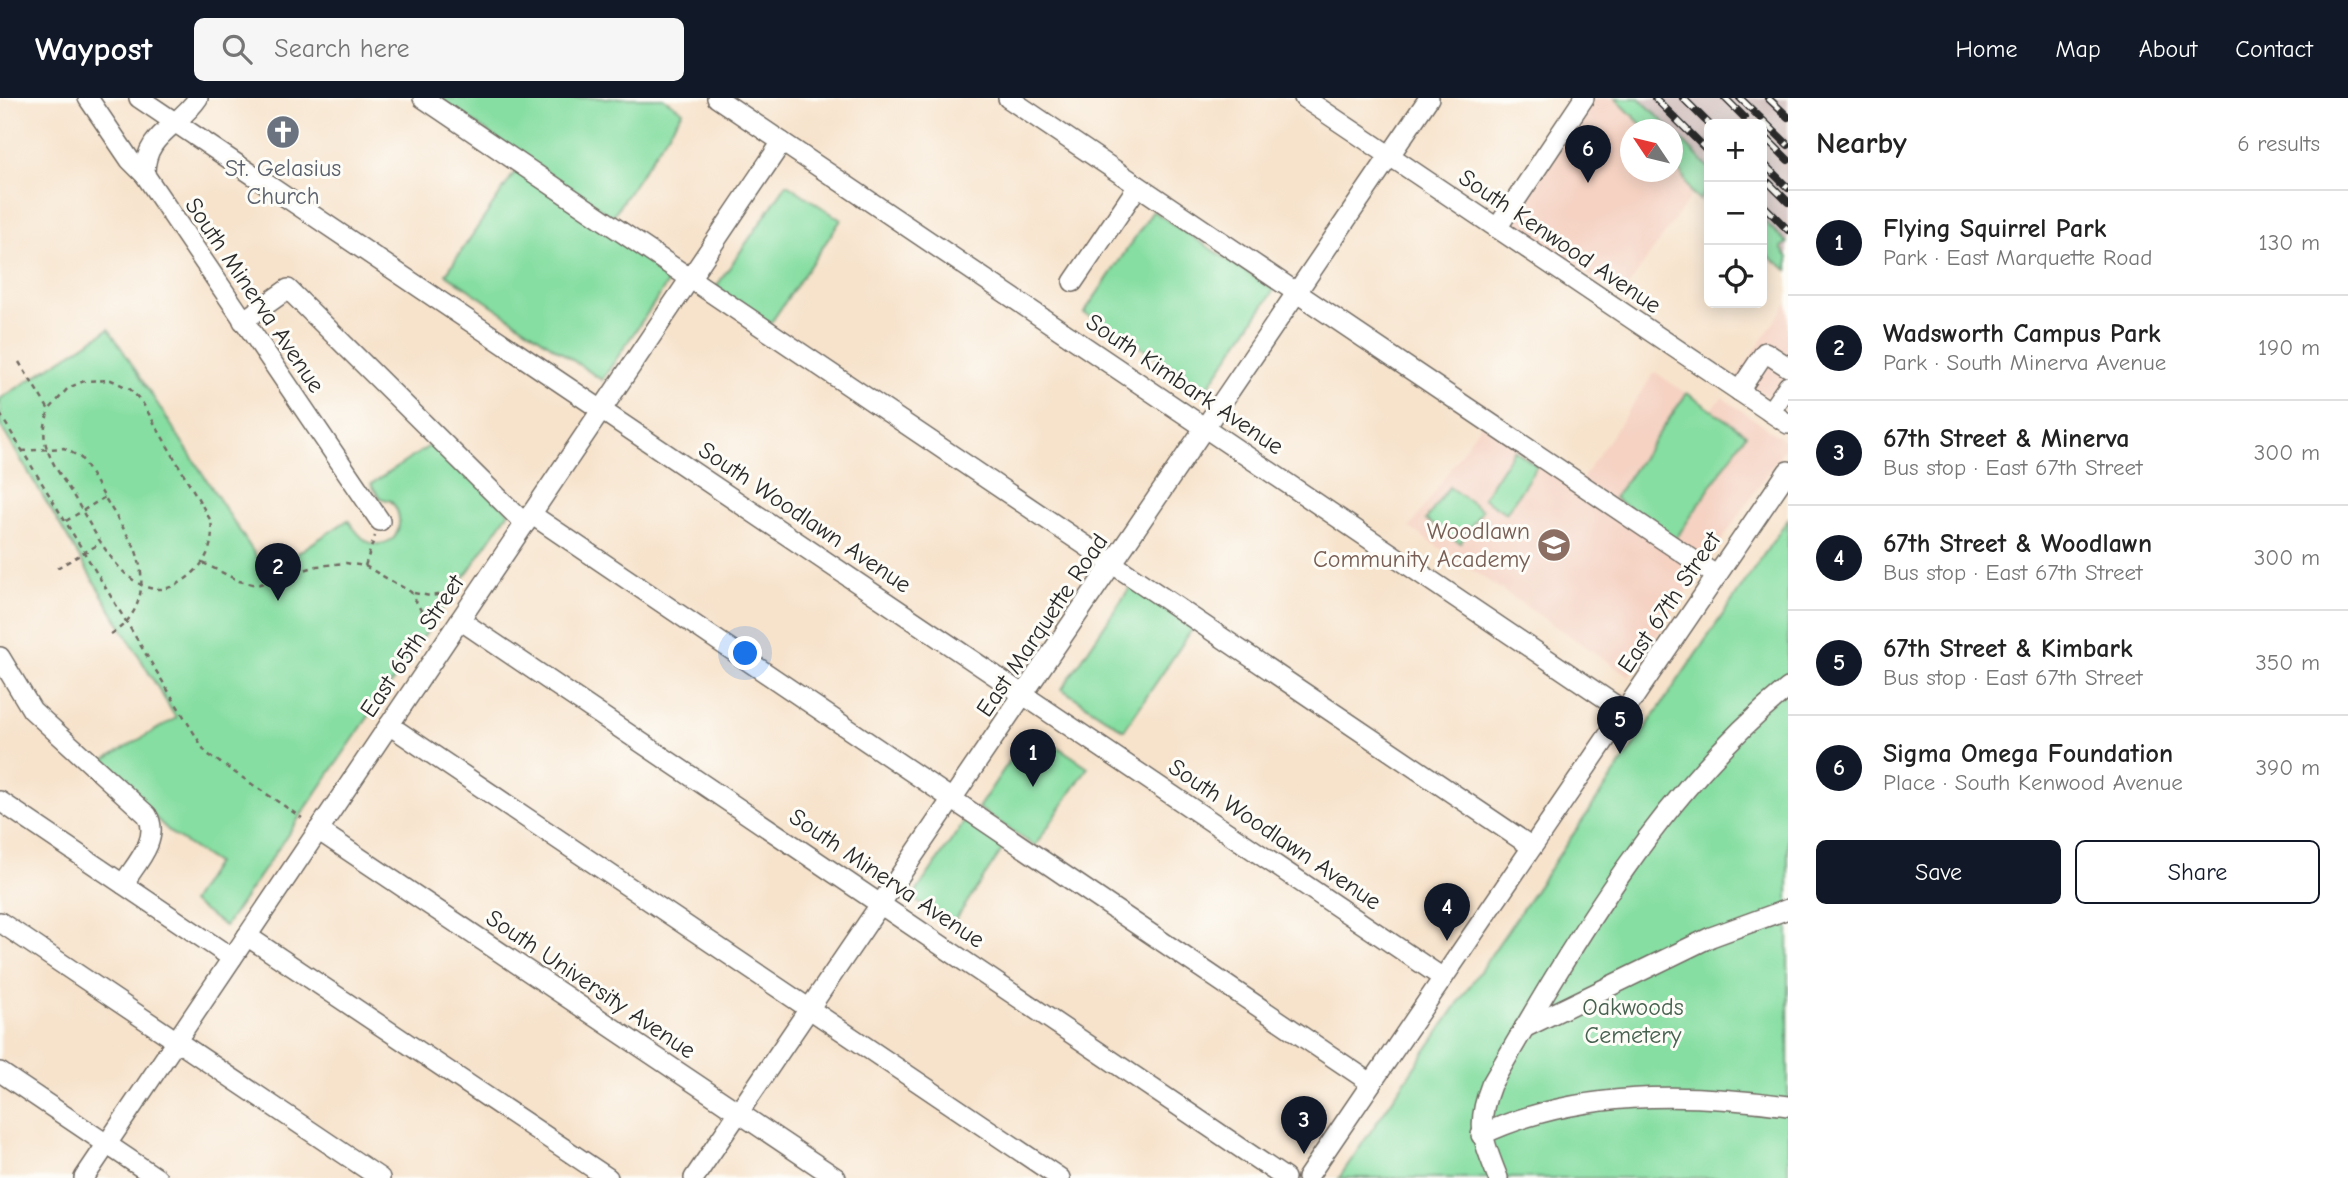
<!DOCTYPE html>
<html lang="en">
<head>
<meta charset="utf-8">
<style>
  body { margin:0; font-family:"Comic Neue",sans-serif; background:#f6f6f6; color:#222 }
  .controls { position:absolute; right:21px; top:21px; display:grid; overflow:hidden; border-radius:10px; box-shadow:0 4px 18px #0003 }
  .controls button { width:63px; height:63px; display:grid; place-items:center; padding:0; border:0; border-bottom:2px solid #e0e0e0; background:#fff; color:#222; font:35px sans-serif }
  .compass { position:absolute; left:1620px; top:21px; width:63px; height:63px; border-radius:50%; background:#fff; box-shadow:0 4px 18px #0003; rotate:305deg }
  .you { position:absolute; left:746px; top:556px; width:24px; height:24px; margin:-18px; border:5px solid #fff; border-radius:50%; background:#1a73e8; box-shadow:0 0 0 10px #1a73e833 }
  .badge { display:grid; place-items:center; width:46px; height:46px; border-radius:50%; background:#111827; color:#fff; font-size:23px; font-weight:700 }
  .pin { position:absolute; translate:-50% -58px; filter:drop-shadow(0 2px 4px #0008) }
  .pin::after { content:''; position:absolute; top:37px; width:24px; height:21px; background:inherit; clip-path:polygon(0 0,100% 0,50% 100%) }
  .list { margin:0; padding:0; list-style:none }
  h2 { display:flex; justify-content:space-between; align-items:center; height:91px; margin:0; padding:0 28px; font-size:30px }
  h2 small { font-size:23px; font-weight:400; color:#767676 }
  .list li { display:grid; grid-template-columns:46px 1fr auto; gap:21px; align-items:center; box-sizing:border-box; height:105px; padding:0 28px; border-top:2px solid #e0e0e0 }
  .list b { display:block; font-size:26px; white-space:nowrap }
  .list p { margin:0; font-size:23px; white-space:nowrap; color:#767676 }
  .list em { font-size:23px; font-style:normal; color:#767676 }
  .actions { display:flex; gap:14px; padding:21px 28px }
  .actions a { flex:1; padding:16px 0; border:2px solid #111827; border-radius:10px; text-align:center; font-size:24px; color:#111827 }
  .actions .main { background:#111827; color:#fff }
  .icon { flex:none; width:38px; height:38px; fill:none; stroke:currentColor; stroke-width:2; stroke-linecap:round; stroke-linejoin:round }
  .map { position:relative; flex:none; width:1788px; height:1080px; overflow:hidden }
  header { display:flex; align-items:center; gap:42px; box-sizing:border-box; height:98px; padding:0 35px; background:#111827; color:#fff }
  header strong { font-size:33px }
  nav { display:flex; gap:38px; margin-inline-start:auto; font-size:24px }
  .search { width:490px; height:63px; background:#f6f6f6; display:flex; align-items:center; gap:18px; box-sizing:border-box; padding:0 24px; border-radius:10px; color:#767676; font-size:26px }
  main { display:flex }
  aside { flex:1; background:#fff }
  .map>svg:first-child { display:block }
</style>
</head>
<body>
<header>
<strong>Waypost</strong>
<div class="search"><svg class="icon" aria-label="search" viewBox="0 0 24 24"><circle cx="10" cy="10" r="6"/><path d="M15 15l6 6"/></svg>Search here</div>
<nav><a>Home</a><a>Map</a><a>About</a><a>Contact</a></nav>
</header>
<main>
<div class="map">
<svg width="1788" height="1080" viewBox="0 0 1788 1080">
  <rect width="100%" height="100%" fill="#fdfcf7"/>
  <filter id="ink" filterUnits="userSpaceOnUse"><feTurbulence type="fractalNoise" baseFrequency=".0143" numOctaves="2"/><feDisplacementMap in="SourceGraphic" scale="14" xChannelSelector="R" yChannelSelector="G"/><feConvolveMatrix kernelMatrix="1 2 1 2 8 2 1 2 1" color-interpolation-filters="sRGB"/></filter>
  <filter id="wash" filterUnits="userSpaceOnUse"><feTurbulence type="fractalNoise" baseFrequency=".00686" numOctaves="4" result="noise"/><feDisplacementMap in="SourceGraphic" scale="28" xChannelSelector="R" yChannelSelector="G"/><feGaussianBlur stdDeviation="1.57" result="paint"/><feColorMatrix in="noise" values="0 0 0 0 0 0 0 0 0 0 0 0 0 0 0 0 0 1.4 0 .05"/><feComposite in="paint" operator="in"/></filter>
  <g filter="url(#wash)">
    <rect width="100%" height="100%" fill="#f7e3cc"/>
    <g fill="#f5d2c2">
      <path d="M1584,0H1615L1646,31L1630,32V74H1672L1673,58L1692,96L1621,199L1504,120Z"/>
      <path d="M1788,204V312L1737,278Z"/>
      <path d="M1655,274L1711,313L1722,299L1788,345L1629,578L1410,430L1484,321L1580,384Z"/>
    </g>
    <path fill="#d1bfbd" d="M1615,0H1788V172L1762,154V26H1709V112L1692,96L1673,58L1672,32L1646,31Z"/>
    <g fill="#86dea2" stroke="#588466" stroke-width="2">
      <path d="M438,0H663L683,13L612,119Z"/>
      <path d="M1615,0H1639L1671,31H1646Z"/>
      <path d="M1673,33L1709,70V87L1699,102L1692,96L1673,58Z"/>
      <path d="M517,71L673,177L602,282L446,176Z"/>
      <path d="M787,86L841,122L770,226L716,189Z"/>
      <path d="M1153,113L1274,192L1205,293L1162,262L1084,215Z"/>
      <path d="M1762,121L1787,145L1781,150L1788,160V172L1762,154Z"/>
      <path d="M109,231L267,475L348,422C360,440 372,455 394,440C402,427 401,415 391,403L380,400L371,386L434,345L509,414L225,828L191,804L216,765L172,736L99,665L176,620L0,327V301Z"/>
      <path d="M1687,295L1746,336L1675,442L1614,400Z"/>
      <path d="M1514,352L1537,368L1506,415L1483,400Z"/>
      <path d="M1449,389L1482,412L1460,445L1426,422Z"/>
      <path d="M1788,421V1080H1339Z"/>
      <path d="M1131,488L1193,530L1124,632L1062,591Z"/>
      <path d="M1031,631L1088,669L1035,748L978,710Z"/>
      <path d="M966,721L1006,746L952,827L912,800Z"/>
    </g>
  </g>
  <g filter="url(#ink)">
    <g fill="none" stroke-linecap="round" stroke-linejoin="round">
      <g stroke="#726b63" stroke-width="22">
        <g id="minor">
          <path d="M88,0L130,62L145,77L380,423"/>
          <path d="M139,0L1443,880"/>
          <path d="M423,0L1532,749"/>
          <path d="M717,0L1624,613"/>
          <path d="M1008,0L1717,478"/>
          <path d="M1304,0L1788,326"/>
          <path d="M145,77C144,36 178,30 198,0"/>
          <path d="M1497,130L1584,0"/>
          <path d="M1073,184L1138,88"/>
          <path d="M243,223L288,191L525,426"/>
          <path d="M1739,293L1765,254L1788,269"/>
          <path d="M1770,314L1788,288"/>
          <path d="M531,416L1371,985"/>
          <path d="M460,522L1285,1080"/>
          <path d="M0,559L32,612L147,717C161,740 136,766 123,786"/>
          <path d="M389,627L1060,1080"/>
          <path d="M0,703L232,860"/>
          <path d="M318,732L836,1080"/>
          <path d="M0,824L380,1080"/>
          <path d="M247,838L608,1080"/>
          <path d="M1524,930L1711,839L1788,811"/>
          <path d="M0,974L157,1080"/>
          <path d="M1481,1037C1576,992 1686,994 1788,1008"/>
          <path d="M84,1080L782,44"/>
          <path d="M694,1080L1429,0"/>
          <path d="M1307,1080L1788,373"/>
          <path d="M1498,1080C1483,1041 1475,1028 1491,987C1573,846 1660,694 1788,590"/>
        </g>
      </g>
      <g stroke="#726b63" stroke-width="2.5" stroke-dasharray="5 5" stroke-linecap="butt">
        <path d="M1706,96L1709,90"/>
        <path d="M19,264L49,312C46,322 43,332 45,343C49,364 67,386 77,404C101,444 139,529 196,472C209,459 214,442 211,423L142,304L130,291L111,282L84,283L68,290L49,312"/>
        <path d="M0,316L206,655L302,720"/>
        <path d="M22,353L64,350L81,360L134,448C148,482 143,517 111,536"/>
        <path d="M66,423L105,399"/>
        <path d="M203,465L239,483L257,487L317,468L346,465L365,468L411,494L431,531"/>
        <path d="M365,468L375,438"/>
        <path d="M57,470L101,445"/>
        <path d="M414,495L430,498L456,494"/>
      </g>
      <use href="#minor" stroke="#fff" stroke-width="19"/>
      <g stroke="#2b2b2b" stroke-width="8">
        <g id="rail">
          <path d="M1655,0L1709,54"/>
          <path d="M1683,0L1709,26"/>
          <path d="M1725,0L1744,19"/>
          <path d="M1740,0L1788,47"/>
          <path d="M1768,0L1788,19"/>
          <path d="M1768,42L1788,62"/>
          <path d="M1762,64L1788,90"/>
          <path d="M1769,85L1788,104"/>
          <path d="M1762,106L1788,132"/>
        </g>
      </g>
      <use href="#rail" stroke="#fdfcf7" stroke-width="5" stroke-dasharray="16" stroke-linecap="butt"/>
    </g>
  </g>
  <defs>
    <g id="church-disc" transform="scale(1.75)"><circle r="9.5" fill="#6b7280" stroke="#fdfcf7"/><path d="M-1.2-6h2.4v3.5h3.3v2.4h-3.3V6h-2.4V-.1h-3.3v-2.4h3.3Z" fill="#fff"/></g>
    <g id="school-disc" transform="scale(1.75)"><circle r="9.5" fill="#8d6e63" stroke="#fdfcf7"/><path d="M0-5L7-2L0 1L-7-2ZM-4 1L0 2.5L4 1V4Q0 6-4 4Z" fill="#fff"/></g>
  </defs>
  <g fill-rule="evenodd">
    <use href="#church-disc" x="283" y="34"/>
    <use href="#school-disc" x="1554" y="447"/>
  </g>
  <g text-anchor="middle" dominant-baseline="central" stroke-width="6" stroke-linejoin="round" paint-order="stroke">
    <g font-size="24" fill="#5b616d" stroke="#fdfcf7">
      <text x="283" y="70">St. Gelasius<tspan x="283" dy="28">Church</tspan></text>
    </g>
    <g font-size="24" fill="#2b2b2b" stroke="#fdfcf7">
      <text transform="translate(1560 143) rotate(34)">South Kenwood Avenue</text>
      <text transform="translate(255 197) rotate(56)">South Minerva Avenue</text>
      <text transform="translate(1185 286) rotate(34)">South Kimbark Avenue</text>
      <text transform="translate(805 419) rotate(34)">South Woodlawn Avenue</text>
      <text transform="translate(1669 504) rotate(-56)">East 67th Street</text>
      <text transform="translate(1042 527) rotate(-56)">East Marquette Road</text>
      <text transform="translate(412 548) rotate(-56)">East 65th Street</text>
      <text transform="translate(1275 736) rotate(34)">South Woodlawn Avenue</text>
      <text transform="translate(887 780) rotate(34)">South Minerva Avenue</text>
      <text transform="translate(591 886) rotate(34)">South University Avenue</text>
    </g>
    <g font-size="24" fill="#785e54" stroke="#fdfcf7" text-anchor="end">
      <text x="1530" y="433">Woodlawn<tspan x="1530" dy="28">Community Academy</tspan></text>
    </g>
    <g font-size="24" fill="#46614f" stroke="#fdfcf7">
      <text x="1633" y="909">Oakwoods<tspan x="1633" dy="28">Cemetery</tspan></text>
    </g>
  </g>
</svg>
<div class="controls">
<button>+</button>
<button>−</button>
<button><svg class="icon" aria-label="locate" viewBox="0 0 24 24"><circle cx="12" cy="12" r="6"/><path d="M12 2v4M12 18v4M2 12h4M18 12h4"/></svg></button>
</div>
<svg class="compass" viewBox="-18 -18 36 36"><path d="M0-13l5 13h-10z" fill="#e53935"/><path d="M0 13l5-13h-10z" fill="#767676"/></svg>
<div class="you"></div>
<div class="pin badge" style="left:1033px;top:689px">1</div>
<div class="pin badge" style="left:278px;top:503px">2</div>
<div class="pin badge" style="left:1304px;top:1056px">3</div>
<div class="pin badge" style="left:1447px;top:843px">4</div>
<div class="pin badge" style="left:1620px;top:656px">5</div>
<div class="pin badge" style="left:1588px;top:85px">6</div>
</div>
<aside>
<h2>Nearby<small>6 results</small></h2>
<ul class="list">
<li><span class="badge">1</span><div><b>Flying Squirrel Park</b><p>Park · East Marquette Road</p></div><em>130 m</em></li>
<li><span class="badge">2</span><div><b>Wadsworth Campus Park</b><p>Park · South Minerva Avenue</p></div><em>190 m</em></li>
<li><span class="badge">3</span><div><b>67th Street &amp; Minerva</b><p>Bus stop · East 67th Street</p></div><em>300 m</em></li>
<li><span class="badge">4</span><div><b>67th Street &amp; Woodlawn</b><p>Bus stop · East 67th Street</p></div><em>300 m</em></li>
<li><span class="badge">5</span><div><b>67th Street &amp; Kimbark</b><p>Bus stop · East 67th Street</p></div><em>350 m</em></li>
<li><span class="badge">6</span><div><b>Sigma Omega Foundation</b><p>Place · South Kenwood Avenue</p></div><em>390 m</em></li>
</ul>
<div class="actions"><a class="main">Save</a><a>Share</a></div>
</aside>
</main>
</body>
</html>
